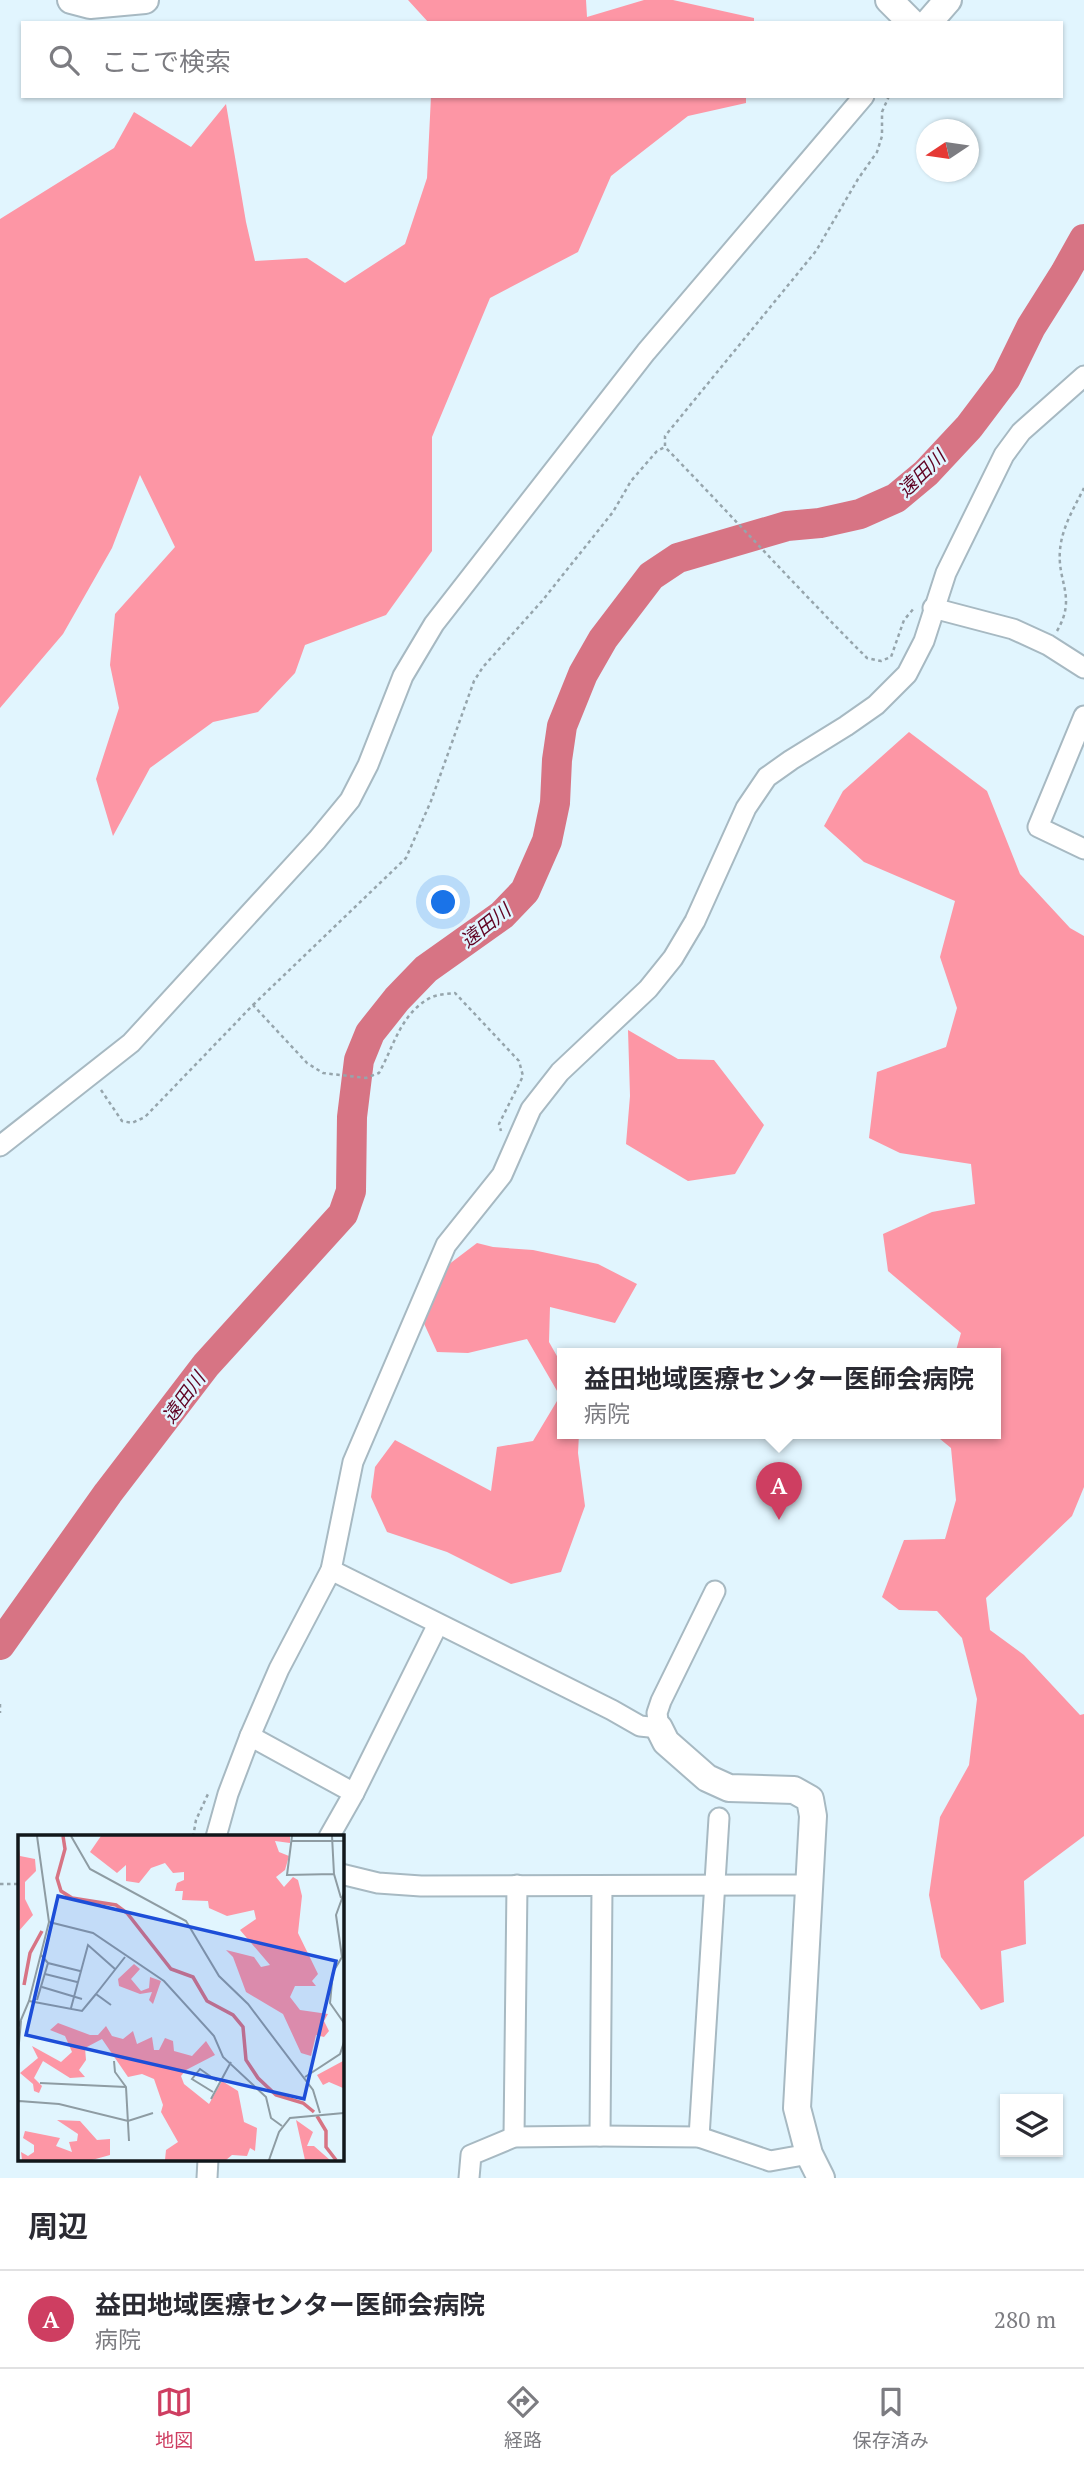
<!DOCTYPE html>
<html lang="ja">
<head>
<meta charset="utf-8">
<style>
  body { margin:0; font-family:"PT Serif","Noto Sans JP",serif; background:#f2f2f3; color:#2b2b33 }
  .controls { position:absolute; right:21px; bottom:21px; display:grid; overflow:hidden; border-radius:0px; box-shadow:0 2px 5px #0004 }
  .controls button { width:63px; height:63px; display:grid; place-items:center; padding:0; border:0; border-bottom:2px solid #e1e1e2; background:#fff; color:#2b2b33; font:35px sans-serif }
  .compass { position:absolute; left:916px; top:119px; width:63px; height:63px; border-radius:50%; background:#fff; box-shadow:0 2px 5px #0004; rotate:257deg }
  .you { position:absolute; left:444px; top:903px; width:24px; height:24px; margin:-18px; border:5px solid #fff; border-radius:50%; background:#1a73e8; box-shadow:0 0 0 10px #1a73e833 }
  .badge { display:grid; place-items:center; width:46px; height:46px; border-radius:50%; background:#ce3e61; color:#fff; font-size:23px; font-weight:700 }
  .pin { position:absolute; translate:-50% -58px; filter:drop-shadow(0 2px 4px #0008) }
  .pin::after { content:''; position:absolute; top:37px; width:24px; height:21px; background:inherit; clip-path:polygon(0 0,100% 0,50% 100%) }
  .popup { position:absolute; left:557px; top:1348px; width:444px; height:91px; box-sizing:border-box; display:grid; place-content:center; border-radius:0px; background:#fff; filter:drop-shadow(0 2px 5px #0005); font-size:23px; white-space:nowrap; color:#7c7c81 }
  .popup b { font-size:26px; color:#2b2b33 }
  .popup::after { content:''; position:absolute; left:50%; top:100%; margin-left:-14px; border:14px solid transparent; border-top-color:#fff }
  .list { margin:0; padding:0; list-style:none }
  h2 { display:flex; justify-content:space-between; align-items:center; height:91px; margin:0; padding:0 28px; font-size:30px }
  h2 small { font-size:23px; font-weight:400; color:#7c7c81 }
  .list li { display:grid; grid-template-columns:46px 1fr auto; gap:21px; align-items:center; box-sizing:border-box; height:98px; padding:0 28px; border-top:2px solid #e1e1e2 }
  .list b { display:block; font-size:26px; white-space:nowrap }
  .list p { margin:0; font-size:23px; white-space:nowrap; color:#7c7c81 }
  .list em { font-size:23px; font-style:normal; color:#7c7c81 }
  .icon { flex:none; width:38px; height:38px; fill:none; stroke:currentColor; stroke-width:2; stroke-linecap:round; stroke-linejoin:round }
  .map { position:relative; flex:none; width:1084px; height:2178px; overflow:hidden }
  .search { position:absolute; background:#fff; box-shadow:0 2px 5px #0004; left:21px; right:21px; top:21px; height:77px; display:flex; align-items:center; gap:18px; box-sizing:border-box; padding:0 24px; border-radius:0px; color:#7c7c81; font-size:26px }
  .sheet { height:189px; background:#fff }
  nav { display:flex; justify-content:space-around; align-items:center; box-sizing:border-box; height:98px; border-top:2px solid #e1e1e2; background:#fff; font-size:19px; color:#7c7c81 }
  nav a { display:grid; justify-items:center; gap:4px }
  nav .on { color:#ce3e61 }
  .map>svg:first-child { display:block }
</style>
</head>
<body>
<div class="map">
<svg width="1084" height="2178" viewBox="0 0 1084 2178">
  <rect width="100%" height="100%" fill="#e1f5fe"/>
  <g fill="#fd96a5">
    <path d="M408,0H586L587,17L644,0H673L754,18V23H429Z"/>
    <path d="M431,96H746V103L688,116L611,176L578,252L490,298L432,437V551L386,615L305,645L295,673L258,712L213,722L150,768L113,836L96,779L119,708L110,665L115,614L175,547L140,475L112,548L63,634L0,708V219L114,148L134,112L191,147L226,104L246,222L255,261L307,258L345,283L405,244L427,178Z"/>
    <path d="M909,732L987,791L1020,874L1070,928L1084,936V1487L1072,1516L986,1598L990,1630L1024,1655L1080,1715L1084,1714V1836L1024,1881L1026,1944L1001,1951L1004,2002L981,2010L941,1957L929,1895L940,1817L969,1765L977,1699L962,1638L937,1611L899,1610L882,1597L904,1540L945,1539L956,1500L951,1448L934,1434H996V1354H955L961,1333L888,1271L883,1234L932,1212L975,1204L971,1164L900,1153L869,1138L877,1072L946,1047L957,1008L940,957L955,901L864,862L824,826L843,791Z"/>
    <path d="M628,1030L678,1059L714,1060L764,1125L735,1174L688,1181L626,1144L630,1096Z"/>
    <path d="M477,1243L493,1247L533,1250L598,1264L637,1284L615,1323L550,1307L549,1342L562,1365V1434H579L578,1453L585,1506L561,1572L511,1584L447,1552L387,1532L371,1497L375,1467L395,1440L491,1491L497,1447L533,1441L560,1396L527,1339L468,1353L437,1352L421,1317L448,1265Z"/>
  </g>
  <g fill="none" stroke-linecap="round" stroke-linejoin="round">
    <path stroke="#d77484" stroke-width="30" d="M0,1645L108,1493L206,1365L343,1214L351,1191L352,1117L359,1060L370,1033L397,999L426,969L502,915L525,891L547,841L555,803L557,760L562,726L583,674L603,639L651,576L678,558L787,526L820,523L860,514L896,498L926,473L969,427L1006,378L1031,327L1065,273L1084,239"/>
    <g stroke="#a7b9c2" stroke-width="23">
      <g id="street">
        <path d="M933,608L1013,629L1048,645L1084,668"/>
        <path d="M1084,716L1038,827L1084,849"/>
        <path d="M0,1146L131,1043L317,840L350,800L368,765L403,676L434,624L646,352L864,96"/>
        <path d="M331,1570L612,1710L640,1726L659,1728L657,1713L661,1701L715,1591"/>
        <path d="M250,1736L354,1793"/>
        <path d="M216,1837L228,1794L250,1736L279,1669L331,1570L353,1462L446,1245L502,1175L531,1109L560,1072L648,989L673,958L695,921L746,808L767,777L791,760L846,726L876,705L907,674L924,641L946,573L1004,455L1021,432L1084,376"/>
        <path d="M329,1837L354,1793L438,1624"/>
        <path d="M341,1874L378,1883L421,1886L809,1885"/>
        <path d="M600,2136L602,1886"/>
        <path d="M514,2137L517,1885"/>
        <path d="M699,2137L719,1818"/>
        <path d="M207,2178L208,2159"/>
        <path d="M469,2178L471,2155L514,2137L600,2136L699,2137L770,2161L809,2154"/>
      </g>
    </g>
    <g stroke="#a7b9c2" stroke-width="30">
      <g id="secondary">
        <path d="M71,0L90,5L145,0"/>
        <path d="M889,0L912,23"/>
        <path d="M928,23L948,0"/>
        <path d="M659,1728L666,1742L707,1778L729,1788L794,1790L810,1799L813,1816L797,2108L809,2154L821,2178"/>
      </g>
    </g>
    <g stroke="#96a5ac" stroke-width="2.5" stroke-dasharray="3.5 3.5" stroke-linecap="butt">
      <path d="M889,96L882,112V136L877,152L858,179L816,251L665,436V447C733,517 798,589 867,658L881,661L891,657L904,620L915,607"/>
      <path d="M1057,631C1077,597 1057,582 1060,550C1062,527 1074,508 1084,488"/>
      <path d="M253,1005L406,858L431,801L474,681L483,667L542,601L613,512L631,481L657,451L665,447"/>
      <path d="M101,1090L122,1121L132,1123L145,1117L253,1005L307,1063L323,1073L366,1078L379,1073C394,1046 401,1012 432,997C439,994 448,994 455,993L519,1061L523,1076L499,1124L501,1131"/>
      <path d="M0,1704V1713"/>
      <path d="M193,1837L196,1820L208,1794"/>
      <path d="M0,1884H19"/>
    </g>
    <use href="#street" stroke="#fff" stroke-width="19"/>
    <use href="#secondary" stroke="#fff" stroke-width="26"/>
  </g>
  <g text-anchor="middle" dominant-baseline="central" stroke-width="5" stroke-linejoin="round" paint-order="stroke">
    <g font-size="19" font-style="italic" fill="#600222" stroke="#e1f5fe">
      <text transform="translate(921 473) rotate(-44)">遠田川</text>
      <text transform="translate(485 925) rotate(-38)">遠田川</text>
      <text transform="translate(183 1397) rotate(-54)">遠田川</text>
    </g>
  </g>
  <g transform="translate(18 1835)">
    <rect width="326" height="326" fill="#e1f5fe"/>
    <path d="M83,1H272V8L257,6L261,17L271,21L267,35L258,42L266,52L275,42L280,45L284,61L280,98L300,139L294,146L298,151H277L272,162L282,175L310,179L306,186L311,196L306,202L298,200L293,221L283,218L265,179L228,157L215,122L208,115L236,122L243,132L252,130L222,95L238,84L236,75L209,81L191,73L190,66L164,65L165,56H157L159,48L166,45V37L155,38L147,28L133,33L121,48L108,46V30L99,38L72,17ZM0,6L2,21L17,24L18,36L7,47V64L15,80L0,97ZM116,129L122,134L113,144L123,156L131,153L132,142L143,146L135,169L131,165L134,157L122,159L101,151L100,144ZM40,188L72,200H80L88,191L94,201L105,204L115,196L119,209L134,202L136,215H141L147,203L155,206L156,216L174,221L188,206L197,220L168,235L163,241L166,249L191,269L204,246L220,256L226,287L239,293L237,316L232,313L229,321L214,320L208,325H147L148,315L160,307L143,277L145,270L136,244L124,239L110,242L84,204L67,213L68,225L61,235L67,242L52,243L25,226L16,243L24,251L21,258L16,256L15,249L2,238L20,223L14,211L43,227L54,217L47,201L32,195ZM325,226V253L311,247L305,250L299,240ZM39,285L62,286L79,305L92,304V320L74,325H4L3,317L10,321L16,317V310L5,303L7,296L42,303L38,311L54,317L51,307L59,306L60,299ZM278,285L295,297L289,311H296L312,325H287Z" fill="#fd96a5"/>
    <path fill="none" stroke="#d77484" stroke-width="3.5" d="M45,1L47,14L39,43L43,56L54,63L98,70L109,78L153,134L175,142L189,166L215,180L225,192L228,225L240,243L258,260L285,268L296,277M6,150L12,118L24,96M299,281L308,296V312L318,325"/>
    <path fill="none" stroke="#8e9ca3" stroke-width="2" d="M53,1L72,34L168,86L201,141L230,169L295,255L302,278M274,1L269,40L316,39M314,1L316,39L323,63M274,6H326M326,58L318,80L324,122L315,137L312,168L326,188M31,87L75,98L146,146L196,201L205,222L248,262L253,283L264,291M23,120L30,128L62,136M27,139L59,147M24,152L64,164M19,165L30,128M11,166L64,176L78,159M93,170L78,159L107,122M53,173L70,110L97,134M0,192L11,166L31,87L19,1M0,219L3,186M96,226L97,237L108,252L111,306M287,242L322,219L326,207M22,248L108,252M195,257L174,244L182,234L199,246M0,261V297M193,264L213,227M1,266L41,269L110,286L135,278M251,325L261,297L272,283L326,278"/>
    <path fill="#1d4ed8" fill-opacity="0.15" stroke="#1d4ed8" stroke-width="3.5" d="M40,61L318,126L286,264L8,200Z"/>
    <rect width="326" height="326" fill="none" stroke="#11171b" stroke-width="3.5"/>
  </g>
</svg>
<div class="controls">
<button><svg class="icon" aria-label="layers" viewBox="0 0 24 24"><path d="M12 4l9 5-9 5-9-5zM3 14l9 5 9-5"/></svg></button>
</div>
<svg class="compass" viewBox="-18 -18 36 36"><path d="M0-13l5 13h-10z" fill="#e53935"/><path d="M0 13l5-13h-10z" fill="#7c7c81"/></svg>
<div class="you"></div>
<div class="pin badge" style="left:779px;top:1520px">A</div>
<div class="popup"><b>益田地域医療センター医師会病院</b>病院</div>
<div class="search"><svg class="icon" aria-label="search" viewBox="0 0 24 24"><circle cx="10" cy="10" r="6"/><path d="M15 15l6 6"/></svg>ここで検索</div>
</div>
<section class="sheet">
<h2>周辺<small></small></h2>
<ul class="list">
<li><span class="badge">A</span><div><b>益田地域医療センター医師会病院</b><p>病院</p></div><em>280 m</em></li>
</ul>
</section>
<nav>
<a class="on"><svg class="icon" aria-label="map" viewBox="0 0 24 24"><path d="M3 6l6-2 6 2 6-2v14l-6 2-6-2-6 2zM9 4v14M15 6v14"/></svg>地図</a>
<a><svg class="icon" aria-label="directions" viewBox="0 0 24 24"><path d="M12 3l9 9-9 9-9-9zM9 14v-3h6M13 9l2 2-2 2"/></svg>経路</a>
<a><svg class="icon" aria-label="saved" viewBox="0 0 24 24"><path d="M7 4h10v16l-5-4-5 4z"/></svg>保存済み</a>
</nav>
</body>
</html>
